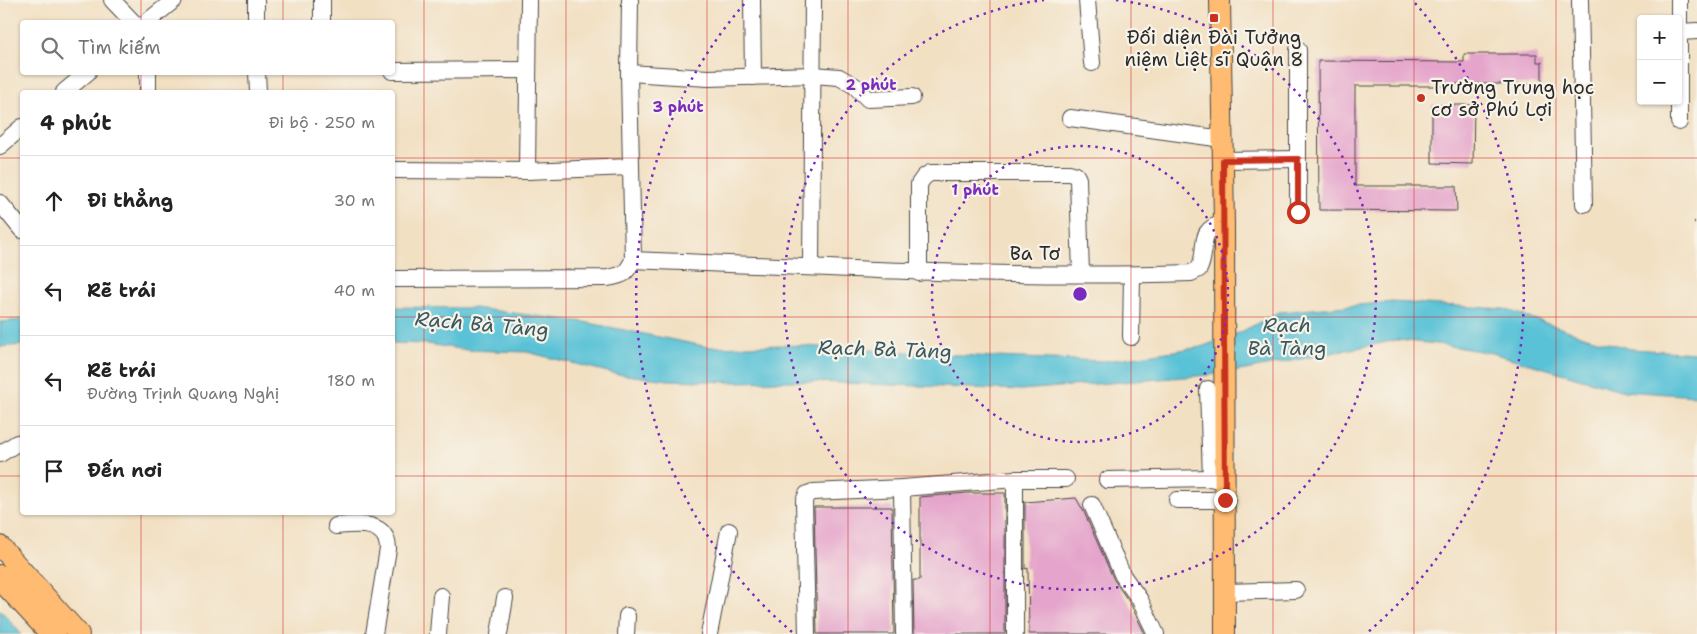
<!DOCTYPE html>
<html lang="vi">
<head>
<meta charset="utf-8">
<style>
  body { margin:0; font-family:"Shantell Sans",sans-serif; background:#f6f6f6; color:#222 }
  .controls { position:absolute; right:15px; top:15px; display:grid; overflow:hidden; border-radius:5px; box-shadow:0 1px 4px #0004 }
  .controls button { width:45px; height:45px; display:grid; place-items:center; padding:0; border:0; border-bottom:1px solid #e0e0e0; background:#fff; color:#222; font:25px sans-serif }
  .stop { position:absolute; width:15px; height:15px; margin:-11px; border:4px solid #c8321e; border-radius:50%; background:#fff }
  .stop.end { background:#c8321e; border-color:#fff; box-shadow:0 1px 5px #0008 }
  .list { margin:0; padding:0; list-style:none }
  h2 { display:flex; justify-content:space-between; align-items:center; height:65px; margin:0; padding:0 20px; font-size:21px }
  h2 small { font-size:16px; font-weight:400; color:#767676 }
  .list li { display:grid; grid-template-columns:32px 1fr auto; gap:15px; align-items:center; box-sizing:border-box; height:90px; padding:0 20px; border-top:1px solid #e0e0e0 }
  .list b { display:block; font-size:19px; white-space:nowrap }
  .list p { margin:0; font-size:16px; white-space:nowrap; color:#767676 }
  .list em { font-size:16px; font-style:normal; color:#767676 }
  .icon { flex:none; width:28px; height:28px; fill:none; stroke:currentColor; stroke-width:2; stroke-linecap:round; stroke-linejoin:round }
  .map { position:relative; flex:none; width:1697px; height:634px; overflow:hidden }
  .search { position:absolute; background:#fff; box-shadow:0 1px 4px #0004; left:20px; top:20px; width:375px; height:55px; display:flex; align-items:center; gap:12px; box-sizing:border-box; padding:0 18px; border-radius:5px; color:#767676; font-size:19px }
  .panel { position:absolute; background:#fff; box-shadow:0 1px 4px #0004; left:20px; top:90px; width:375px; height:425px; border-radius:5px }
  .map>svg:first-child { display:block }
</style>
</head>
<body>
<div class="map">
<svg width="1697" height="634" viewBox="0 0 1697 634">
  <rect width="100%" height="100%" fill="#f7f3e8"/>
  <filter id="ink" filterUnits="userSpaceOnUse"><feTurbulence type="fractalNoise" baseFrequency=".02" numOctaves="2"/><feDisplacementMap in="SourceGraphic" scale="10" xChannelSelector="R" yChannelSelector="G"/><feConvolveMatrix kernelMatrix="1 2 1 2 8 2 1 2 1" color-interpolation-filters="sRGB"/></filter>
  <filter id="wash" filterUnits="userSpaceOnUse"><feTurbulence type="fractalNoise" baseFrequency=".0096" numOctaves="4" result="noise"/><feDisplacementMap in="SourceGraphic" scale="20" xChannelSelector="R" yChannelSelector="G"/><feGaussianBlur stdDeviation="1.12" result="paint"/><feColorMatrix in="noise" values="0 0 0 0 0 0 0 0 0 0 0 0 0 0 0 0 0 1.4 0 .05"/><feComposite in="paint" operator="in"/></filter>
  <g filter="url(#wash)">
    <rect width="100%" height="100%" fill="#f2e0c3"/>
    <g fill="#5ac2d7" stroke="#427681">
      <path d="M1393,302L1504,309L1590,338L1631,349L1697,353V396L1624,391L1492,353L1437,344L1397,340L1245,370L1209,375L1021,390L791,381L729,382L669,380L616,374L527,352L467,350L427,344L393,343V307L474,308L584,322L709,347L786,345L994,357L1105,361L1201,347L1241,332L1279,312Z"/>
      <path d="M22,320V345L0,347V322Z"/>
      <path d="M0,609L21,634H0Z"/>
    </g>
    <g id="blocks">
      <g fill="#e5a4cb">
        <path d="M1464,54H1537V62H1542V84H1456V86H1355V186H1456L1457,211L1319,210L1318,61L1464,62Z"/>
        <path d="M1432,105H1474L1473,164L1432,163Z"/>
        <path d="M968,493H1005V634H914L913,580H920V497Z"/>
        <path d="M1076,498L1084,512L1114,580L1131,605L1145,634H1029L1028,568L1025,569V502Z"/>
        <path d="M814,507H892L894,634H817Z"/>
      </g>
    </g>
  </g>
  <g filter="url(#ink)">
    <use href="#blocks" fill-opacity="0" stroke="#494642" stroke-width="1"/>
    <g fill="none" stroke-linecap="round" stroke-linejoin="round">
      <g stroke="#494642" stroke-width="18">
        <g id="minor">
          <path d="M112,0L133,22"/>
          <path d="M256,0V22"/>
          <path d="M630,0L629,73L633,260"/>
          <path d="M752,0L753,77"/>
          <path d="M1087,0L1092,63"/>
          <path d="M1580,0L1584,204"/>
          <path d="M1679,0V122"/>
          <path d="M147,22L174,0"/>
          <path d="M322,22V0"/>
          <path d="M1680,32L1697,31"/>
          <path d="M1298,50V212"/>
          <path d="M392,71L528,70"/>
          <path d="M148,72V92"/>
          <path d="M257,72L258,92"/>
          <path d="M629,73L708,78L813,75L839,77L855,86L868,99L912,97"/>
          <path d="M64,92L88,72"/>
          <path d="M1070,118L1223,139"/>
          <path d="M0,146L22,127"/>
          <path d="M1223,160L1298,159"/>
          <path d="M392,170L527,171L631,167"/>
          <path d="M527,171L529,0"/>
          <path d="M0,203L22,230"/>
          <path d="M633,260C819,267 1005,279 1191,273L1199,269C1209,249 1195,229 1224,223"/>
          <path d="M811,267L813,0"/>
          <path d="M919,273V184L924,177L930,173H1069L1076,175L1078,179L1081,274"/>
          <path d="M392,279L608,278C624,275 626,274 633,260"/>
          <path d="M1131,337L1132,275"/>
          <path d="M1208,389L1211,478"/>
          <path d="M0,454L17,443L22,442"/>
          <path d="M1015,479V634"/>
          <path d="M1107,480L1211,478L1225,482"/>
          <path d="M902,488L904,634"/>
          <path d="M1177,500H1225"/>
          <path d="M1092,505L1123,576L1140,600L1156,634"/>
          <path d="M336,526C357,524 387,520 388,549L374,634"/>
          <path d="M1225,592L1296,590"/>
          <path d="M438,634L441,596"/>
          <path d="M499,634L505,598"/>
          <path d="M626,634L627,616"/>
          <path d="M709,634L729,531"/>
          <path d="M807,634L804,501L807,494L813,492L902,488L1015,479H1066"/>
        </g>
      </g>
      <g stroke="#494642" stroke-width="22">
        <g id="major">
          <path d="M1220,0L1224,223L1225,634"/>
          <path d="M0,546L79,634"/>
        </g>
      </g>
      <g stroke="#494642" stroke-width="26">
        <path id="highway" d="M0,577L53,634"/>
      </g>
      <path stroke="#494642" stroke-width="2.5" stroke-dasharray="1 4" stroke-linecap="butt" d="M1694,222H1697"/>
      <use href="#minor" stroke="#fff" stroke-width="16"/>
      <use href="#major" stroke="#febb71" stroke-width="20"/>
      <use href="#highway" stroke="#febb71" stroke-width="24"/>
    </g>
  </g>
  <g fill="none" stroke-linecap="round" stroke-linejoin="round" filter="url(#ink)">
    <path stroke="#c8321e" stroke-width="6" d="M1225,500L1223,160L1298,159V212"/>
  </g>
  <path fill="none" stroke="#d62828" stroke-width="1" stroke-opacity="0.55" d="M141,0V22M283,0V22M424,0V634M566,0V634M707,0V634M848,0V634M990,0V634M1131,0V634M1273,0V634M1414,0V634M1556,0V634M141,72V92M283,72V92M0,158H22M392,158H1697M0,317H22M392,317H1697M0,476H22M392,476H1697M141,512V634M283,512V634"/>
  <g fill="none" stroke="#7b2cbf" stroke-width="2.5" stroke-dasharray="2.5 5">
    <circle cx="1080" cy="294" r="148"/>
    <path d="M1116 0A296 296 0 1 1 1044 0"/>
    <path d="M792 632A444 444 0 0 1 745 3M1415 3A444 444 0 0 1 1368 632"/>
  </g>
  <g fill="#c8321e" stroke="#f7f3e8" stroke-width="2">
    <rect x="1209" y="13" width="10" height="10" rx="2.5"/>
    <circle cx="1421" cy="98" r="5"/>
  </g>
  <g text-anchor="middle" dominant-baseline="central" stroke-width="4.5" stroke-linejoin="round" paint-order="stroke">
    <g font-size="19" fill="#2b2b2b" stroke="#f7f3e8">
      <text x="1214" y="37">Đối diện Đài Tưởng<tspan x="1214" dy="22">niệm Liệt sĩ Quận 8</tspan></text>
      <text x="1431" y="87" text-anchor="start">Trường Trung học<tspan x="1431" dy="22">cơ sở Phú Lợi</tspan></text>
    </g>
    <g font-size="19" fill="#2b2b2b" stroke="#f7f3e8">
      <text x="1035" y="253">Ba Tơ</text>
    </g>
    <g font-size="20" font-style="italic" fill="#39585f" stroke="#f7f3e8">
      <text transform="translate(482 324) rotate(5)">Rạch Bà Tàng</text>
      <text x="1287" y="325">Rạch<tspan x="1287" dy="23">Bà Tàng</tspan></text>
      <text transform="translate(885 349) rotate(2)">Rạch Bà Tàng</text>
    </g>
  </g>
  <circle cx="1080" cy="294" r="8" fill="#7b2cbf" stroke="#f7f3e8" stroke-width="2.5"/>
  <g font-size="15" text-anchor="middle" font-weight="bold" fill="#7b2cbf" stroke="#f7f3e8" stroke-width="4.5" stroke-linejoin="round" paint-order="stroke">
    <text x="871" y="90">2 phút</text>
    <text x="678" y="112">3 phút</text>
    <text x="975" y="195">1 phút</text>
  </g>
</svg>
<div class="controls">
<button>+</button>
<button>−</button>
</div>
<div class="stop" style="left:1298px;top:212px"></div>
<div class="stop end" style="left:1225px;top:500px"></div>
<div class="search"><svg class="icon" aria-label="search" viewBox="0 0 24 24"><circle cx="10" cy="10" r="6"/><path d="M15 15l6 6"/></svg>Tìm kiếm</div>
<section class="panel">
<h2>4 phút<small>Đi bộ · 250 m</small></h2>
<ul class="list">
<li><svg class="icon" aria-label="ahead" viewBox="0 0 24 24"><path d="M12 20V5M6 11l6-6 6 6"/></svg><div><b>Đi thẳng</b></div><em>30 m</em></li>
<li><svg class="icon" aria-label="left" viewBox="0 0 24 24"><path d="M17 20v-9H6M10 6l-5 5 5 5"/></svg><div><b>Rẽ trái</b></div><em>40 m</em></li>
<li><svg class="icon" aria-label="left" viewBox="0 0 24 24"><path d="M17 20v-9H6M10 6l-5 5 5 5"/></svg><div><b>Rẽ trái</b><p>Đường Trịnh Quang Nghị</p></div><em>180 m</em></li>
<li><svg class="icon" aria-label="arrive" viewBox="0 0 24 24"><path d="M6 21V4h12l-3 4 3 4H6"/></svg><div><b>Đến nơi</b></div></li>
</ul>
</section>
</div>
</body>
</html>
